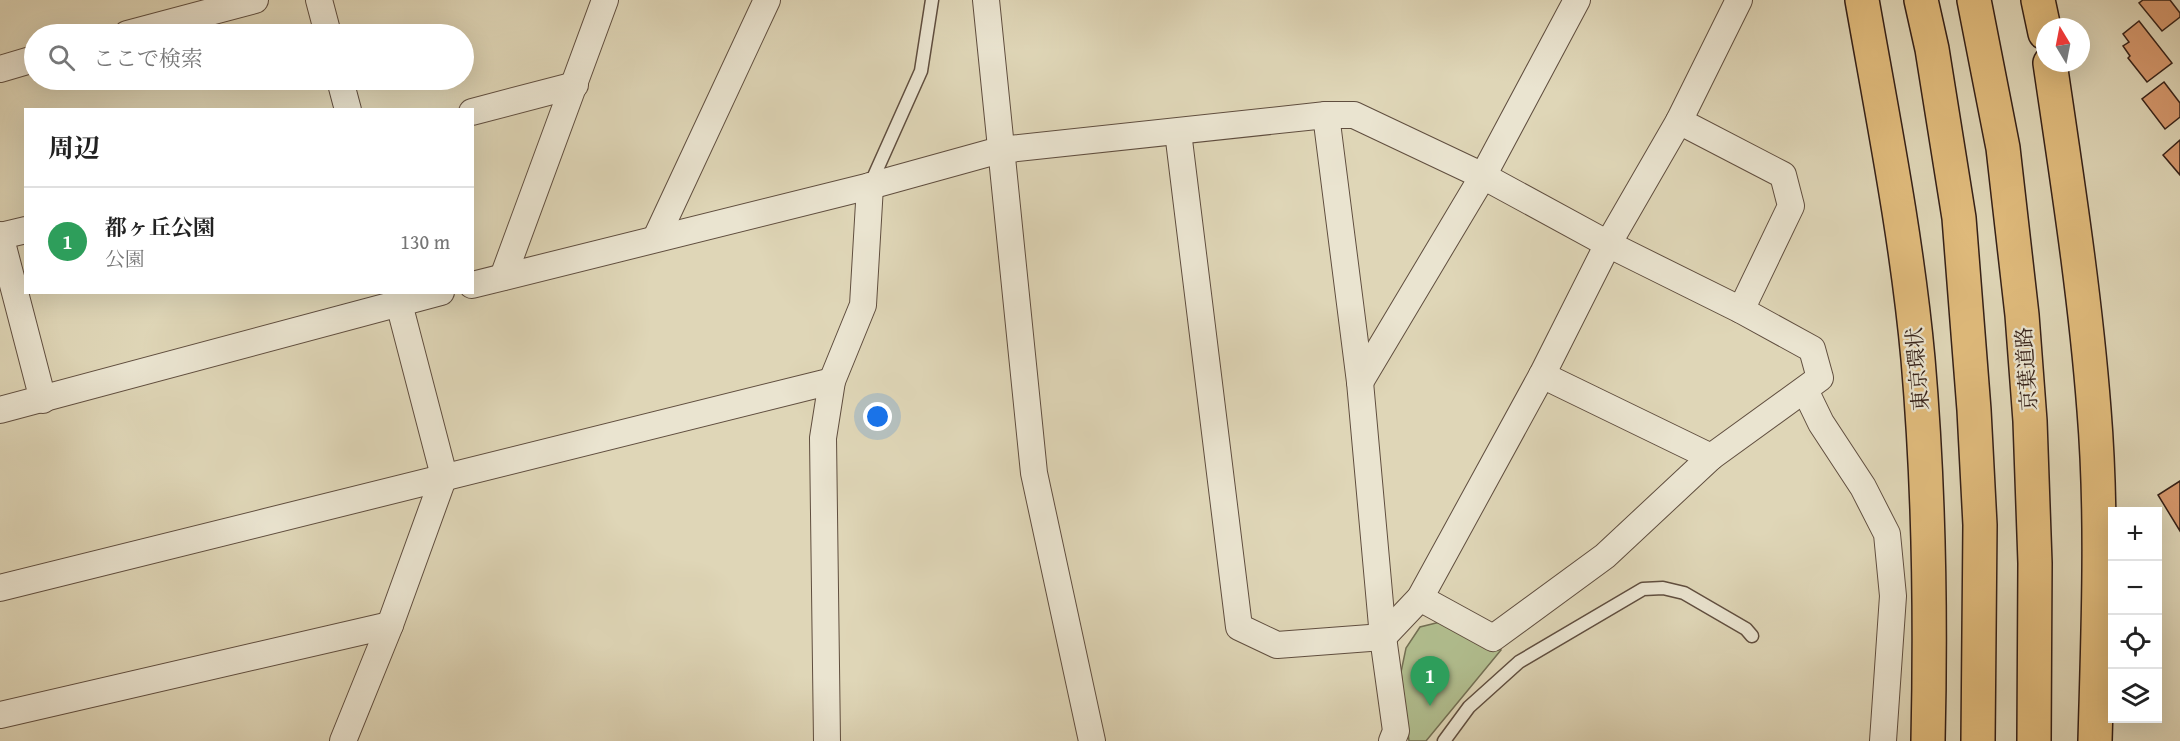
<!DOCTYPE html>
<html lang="ja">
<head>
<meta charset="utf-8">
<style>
  body { margin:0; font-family:"Gentium Book Plus","Noto Serif JP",serif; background:#f6f6f6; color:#222 }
  .controls { position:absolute; right:18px; bottom:18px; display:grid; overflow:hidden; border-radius:0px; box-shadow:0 6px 24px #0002 }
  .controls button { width:54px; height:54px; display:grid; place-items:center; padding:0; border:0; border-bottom:2px solid #e0e0e0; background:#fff; color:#222; font:30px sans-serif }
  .compass { position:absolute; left:2036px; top:18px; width:54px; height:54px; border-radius:50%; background:#fff; box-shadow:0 6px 24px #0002; rotate:350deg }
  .you { position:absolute; left:878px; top:417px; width:21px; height:21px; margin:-15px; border:4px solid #fff; border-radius:50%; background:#1a73e8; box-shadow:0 0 0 9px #1a73e833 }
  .badge { display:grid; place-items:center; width:39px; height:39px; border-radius:50%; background:#0f766e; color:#fff; font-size:20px; font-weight:700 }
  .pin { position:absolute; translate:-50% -50px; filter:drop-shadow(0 2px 3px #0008) }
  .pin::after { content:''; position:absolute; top:32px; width:21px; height:18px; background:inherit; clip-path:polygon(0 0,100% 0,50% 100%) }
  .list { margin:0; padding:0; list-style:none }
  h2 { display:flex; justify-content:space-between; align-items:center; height:78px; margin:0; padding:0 24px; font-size:26px }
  h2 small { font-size:20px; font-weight:400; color:#767676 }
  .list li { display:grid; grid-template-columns:39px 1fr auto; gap:18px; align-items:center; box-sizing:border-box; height:108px; padding:0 24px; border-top:2px solid #e0e0e0 }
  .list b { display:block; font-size:22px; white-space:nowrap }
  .list p { margin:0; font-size:20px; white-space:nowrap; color:#767676 }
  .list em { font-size:20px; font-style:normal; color:#767676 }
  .icon { flex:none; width:33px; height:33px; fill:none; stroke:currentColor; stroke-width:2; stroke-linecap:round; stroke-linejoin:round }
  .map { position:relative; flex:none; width:2180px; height:741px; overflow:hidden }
  .search { position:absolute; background:#fff; box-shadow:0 6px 24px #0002; left:24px; top:24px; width:450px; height:66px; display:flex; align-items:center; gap:15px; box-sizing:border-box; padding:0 21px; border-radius:33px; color:#767676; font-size:22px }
  .panel { position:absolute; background:#fff; box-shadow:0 6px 24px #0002; left:24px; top:108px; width:450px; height:186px; border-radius:0px }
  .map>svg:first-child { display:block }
</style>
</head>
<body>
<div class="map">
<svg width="2180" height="741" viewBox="0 0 2180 741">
  <rect width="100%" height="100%" fill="#dfd6b7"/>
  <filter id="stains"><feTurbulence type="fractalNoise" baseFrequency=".00333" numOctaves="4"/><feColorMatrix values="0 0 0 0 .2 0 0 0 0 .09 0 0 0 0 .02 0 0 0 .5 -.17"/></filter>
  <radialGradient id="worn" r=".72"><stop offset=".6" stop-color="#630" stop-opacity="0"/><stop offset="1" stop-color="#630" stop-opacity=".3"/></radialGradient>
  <path fill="#b1be8f" stroke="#736f53" stroke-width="1.5" d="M1440,622L1501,650L1426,741H1409L1401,672L1406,648L1420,627Z"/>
  <g fill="#d6986d" stroke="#352017" stroke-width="1.5">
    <path d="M2143,0H2170L2180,13V17L2162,31L2139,3Z"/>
    <path d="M2139,21L2172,63L2147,82L2128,58L2130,56L2123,46L2129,42L2123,34Z"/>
    <path d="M2164,82L2180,103V117L2165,129L2142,99Z"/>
    <path d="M2180,140V175L2163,155Z"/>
    <path d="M2180,481V531L2158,495Z"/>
  </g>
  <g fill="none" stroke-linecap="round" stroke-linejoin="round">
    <g stroke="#604e3f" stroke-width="15">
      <g id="lane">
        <path d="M870,185L921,71L932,0"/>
        <path d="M1444,741L1469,707L1519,662L1643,589L1663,588L1684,593L1746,629L1752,636"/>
      </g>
    </g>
    <g stroke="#604e3f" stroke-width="28">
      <g id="street">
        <path d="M319,0L328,34"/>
        <path d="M986,0L1034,473L1092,741"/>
        <path d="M127,34L255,0"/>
        <path d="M0,69L34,59"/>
        <path d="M340,80L348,110"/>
        <path d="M472,112L575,85"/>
        <path d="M1326,115L1360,382L1383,637L1396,731L1392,741"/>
        <path d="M1679,121L1783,175L1791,206L1741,310"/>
        <path d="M1178,132L1239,627L1277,645L1383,637L1420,598L1542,375L1608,244L1679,121L1739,0"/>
        <path d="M0,235L43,400"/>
        <path d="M0,236L26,230"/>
        <path d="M656,238L767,0"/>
        <path d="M503,277L605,0"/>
        <path d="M472,285L870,186L1000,150L1326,115H1354L1483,176L1608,244L1741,310L1812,349L1820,378L1711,457L1605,556L1493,638L1420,598"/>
        <path d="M1542,375L1711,457"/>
        <path d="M1360,382L1483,176L1577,0"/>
        <path d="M1805,390L1821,423L1863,487L1887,534L1893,596L1883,741"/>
        <path d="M0,410L441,292"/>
        <path d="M0,588L832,381"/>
        <path d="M0,715L390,625"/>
        <path d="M343,741L390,625L444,476L396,292"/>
        <path d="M827,741L823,438L832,381L863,305L870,186"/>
      </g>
    </g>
    <g stroke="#352017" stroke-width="36">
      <g id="highway">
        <path d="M1862,0C1883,119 1907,239 1918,359C1929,486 1931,614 1928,741"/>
        <path d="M1921,0L1932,49L1959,218L1974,410L1980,525L1978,741"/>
        <path d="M1974,0L2003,148L2022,315L2030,421L2035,563L2034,741"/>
        <path d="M2038,0L2045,33"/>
        <path d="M2050,63C2067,179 2085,293 2094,410C2103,520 2098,631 2095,741"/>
      </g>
    </g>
    <use href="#lane" stroke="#eae4d0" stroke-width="12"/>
    <use href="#street" stroke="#eae4d0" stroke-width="26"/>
    <use href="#highway" stroke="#e0bb7c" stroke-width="33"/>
  </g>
  <g text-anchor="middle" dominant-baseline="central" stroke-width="4.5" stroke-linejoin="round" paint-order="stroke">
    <g font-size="21" fill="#352017" stroke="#eae4d0">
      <text transform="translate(1917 369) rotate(-95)">東京環状</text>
      <text transform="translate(2026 369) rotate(-94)">京葉道路</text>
    </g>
  </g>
  <rect width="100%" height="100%" filter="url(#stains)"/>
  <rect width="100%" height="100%" fill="url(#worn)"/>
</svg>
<div class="controls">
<button>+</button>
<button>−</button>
<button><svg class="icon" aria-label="locate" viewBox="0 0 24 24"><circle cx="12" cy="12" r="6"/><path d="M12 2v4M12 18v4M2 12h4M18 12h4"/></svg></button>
<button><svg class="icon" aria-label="layers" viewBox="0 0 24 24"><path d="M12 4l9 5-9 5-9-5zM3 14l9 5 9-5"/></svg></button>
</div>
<svg class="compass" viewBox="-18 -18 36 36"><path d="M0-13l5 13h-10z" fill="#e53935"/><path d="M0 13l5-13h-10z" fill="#767676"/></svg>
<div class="you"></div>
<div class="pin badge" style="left:1430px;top:706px;background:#2e9e5b">1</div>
<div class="search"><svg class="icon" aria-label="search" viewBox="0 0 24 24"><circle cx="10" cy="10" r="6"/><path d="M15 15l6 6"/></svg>ここで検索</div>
<section class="panel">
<h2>周辺<small></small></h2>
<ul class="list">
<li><span class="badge" style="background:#2e9e5b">1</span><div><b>都ヶ丘公園</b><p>公園</p></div><em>130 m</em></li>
</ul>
</section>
</div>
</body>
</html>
